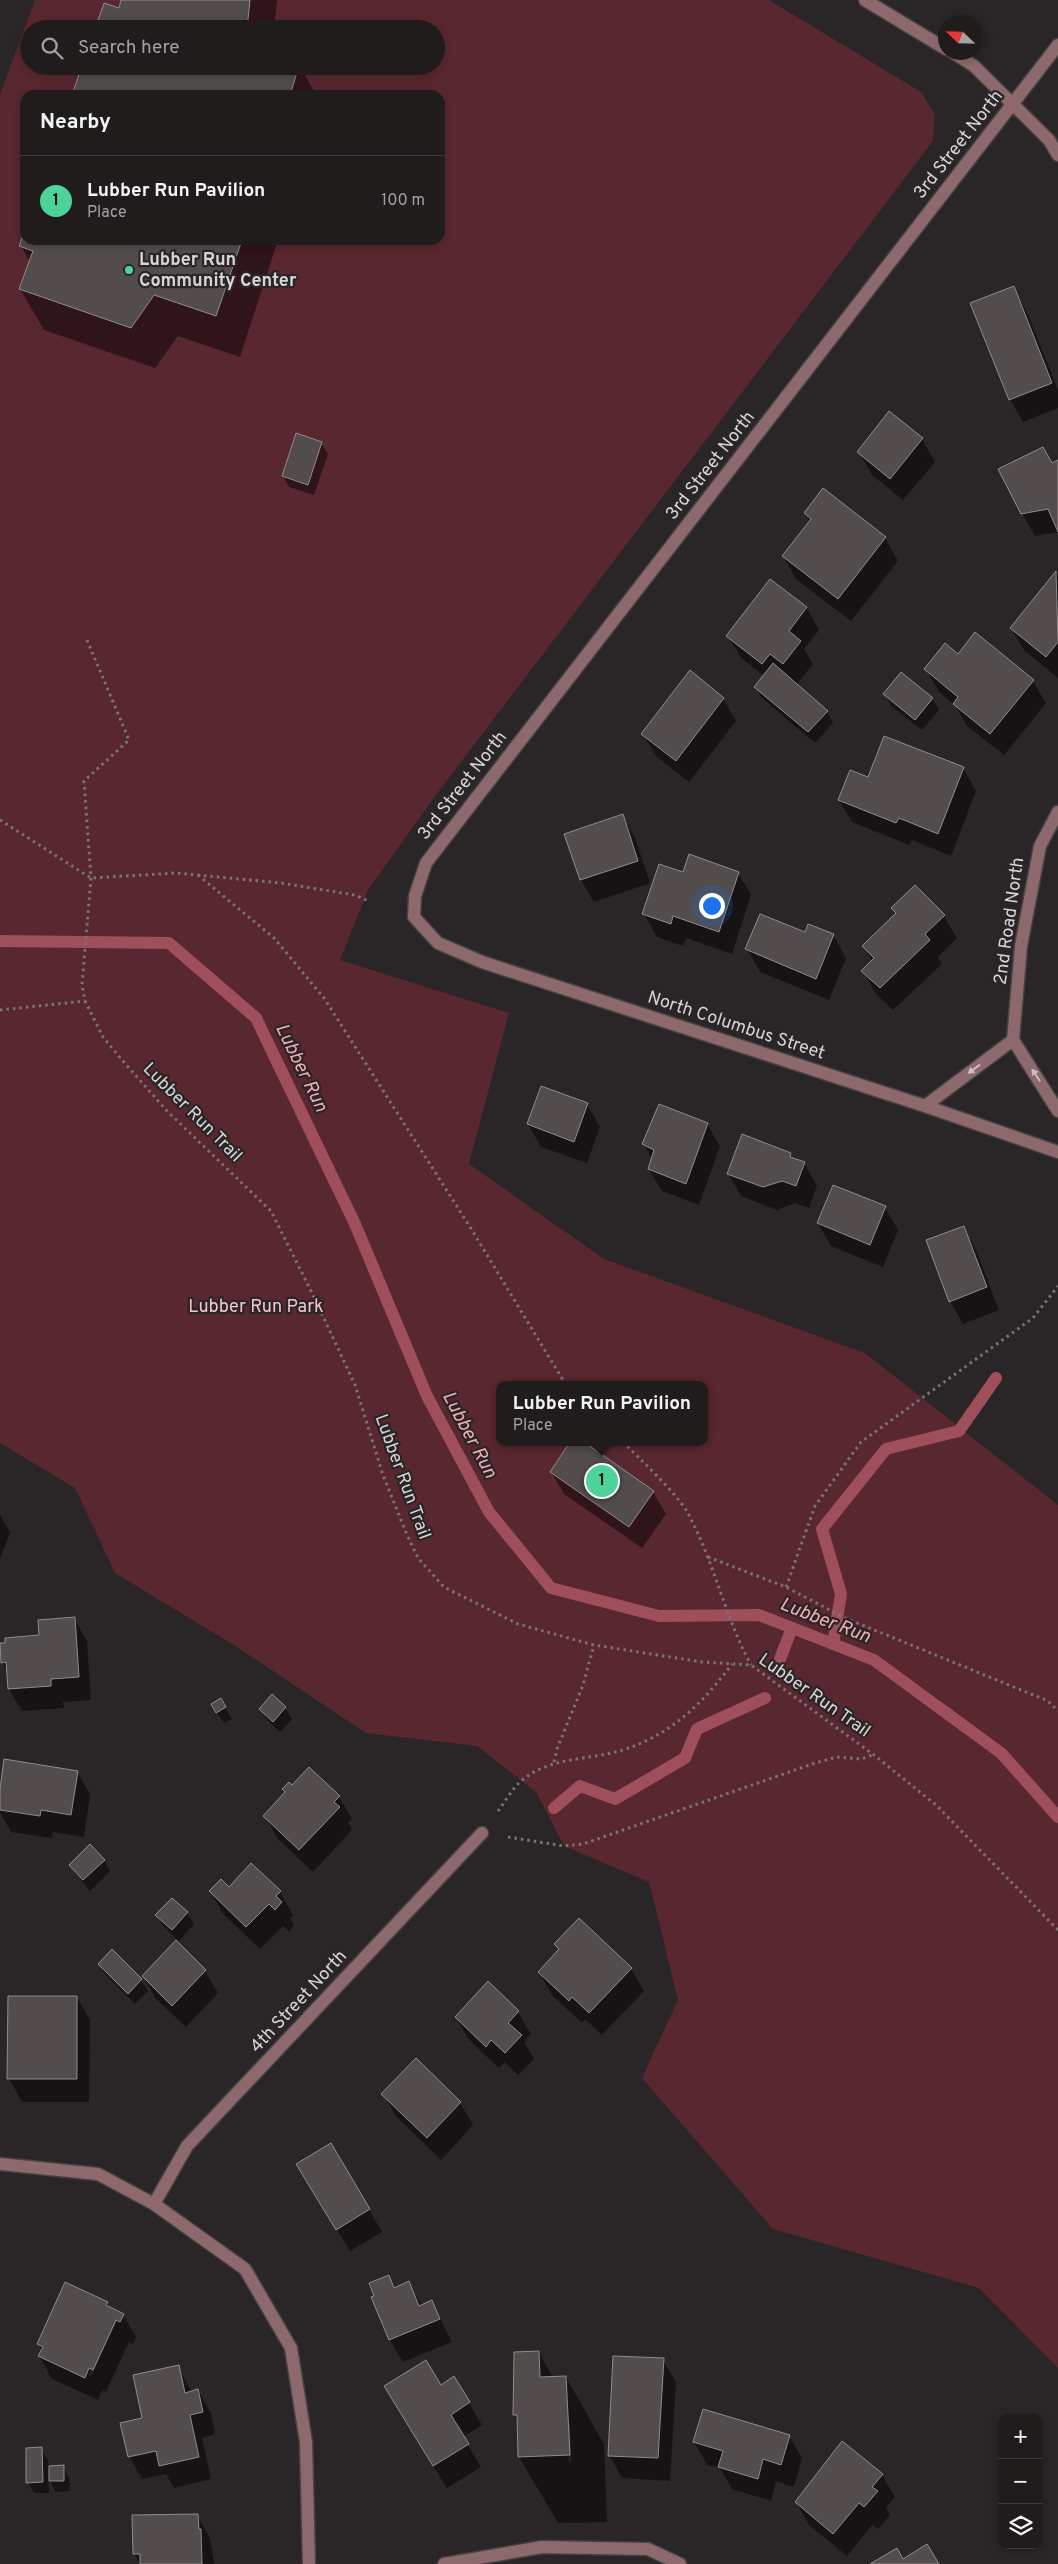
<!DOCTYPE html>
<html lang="en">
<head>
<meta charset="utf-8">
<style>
  body { margin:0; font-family:Overpass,sans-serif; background:#282525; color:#f1f3f6 }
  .controls { position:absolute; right:15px; bottom:15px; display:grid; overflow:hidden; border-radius:10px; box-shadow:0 2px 8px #0003 }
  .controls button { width:45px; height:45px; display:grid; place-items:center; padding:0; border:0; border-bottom:1px solid #3d3a3b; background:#201c1c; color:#f1f3f6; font:25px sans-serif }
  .compass { position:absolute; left:938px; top:15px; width:45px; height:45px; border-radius:50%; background:#201c1c; box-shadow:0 2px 8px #0003; rotate:293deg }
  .you { position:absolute; left:711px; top:905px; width:18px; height:18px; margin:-12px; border:4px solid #fff; border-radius:50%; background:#1a73e8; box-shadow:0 0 0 8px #1a73e833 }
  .badge { display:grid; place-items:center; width:32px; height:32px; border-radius:50%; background:#4dd39a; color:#111; font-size:16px; font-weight:700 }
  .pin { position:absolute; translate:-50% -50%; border:2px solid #fff; box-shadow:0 1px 5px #0006 }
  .popup { position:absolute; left:496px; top:1381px; width:212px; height:65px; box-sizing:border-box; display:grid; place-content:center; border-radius:10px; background:#201c1c; filter:drop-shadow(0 1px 4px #0005); font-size:16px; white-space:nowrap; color:#a2a1a3 }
  .popup b { font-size:19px; color:#f1f3f6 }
  .popup::after { content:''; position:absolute; left:50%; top:100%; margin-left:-10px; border:10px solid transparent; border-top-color:#201c1c }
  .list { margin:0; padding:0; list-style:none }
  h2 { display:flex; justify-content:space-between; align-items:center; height:65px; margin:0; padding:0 20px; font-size:21px }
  h2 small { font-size:16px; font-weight:400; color:#a2a1a3 }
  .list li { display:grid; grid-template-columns:32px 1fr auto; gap:15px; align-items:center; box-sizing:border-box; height:90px; padding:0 20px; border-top:1px solid #3d3a3b }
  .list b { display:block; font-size:19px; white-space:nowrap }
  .list p { margin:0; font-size:16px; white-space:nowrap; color:#a2a1a3 }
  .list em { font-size:16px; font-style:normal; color:#a2a1a3 }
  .icon { flex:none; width:28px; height:28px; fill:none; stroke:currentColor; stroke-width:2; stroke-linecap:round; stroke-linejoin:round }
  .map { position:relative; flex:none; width:1058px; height:2564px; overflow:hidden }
  .search { position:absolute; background:#201c1c; box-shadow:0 2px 8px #0003; left:20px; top:20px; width:425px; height:55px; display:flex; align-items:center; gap:12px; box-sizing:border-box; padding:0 18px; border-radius:28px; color:#a2a1a3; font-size:19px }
  .panel { position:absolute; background:#201c1c; box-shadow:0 2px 8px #0003; left:20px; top:90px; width:425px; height:155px; border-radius:15px }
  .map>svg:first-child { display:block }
</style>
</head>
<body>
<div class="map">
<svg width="1058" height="2564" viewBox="0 0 1058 2564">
  <rect width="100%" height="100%" fill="#2a2526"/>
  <path fill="#59272f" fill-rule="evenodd" d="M35,0H769L921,92L935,115L933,141L436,795L368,890L340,960L509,1013L469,1164L604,1259L865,1353L1058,1505V2368L979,2288L773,2229L642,2078L678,2000L649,1882L564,1846L536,1792L477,1746L366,1733L237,1647L115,1573L75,1488L0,1443V94ZM29,29H436V66H29ZM25,95H440V240H25ZM500,1385H704V1442H500Z"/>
  <g fill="#0007" fill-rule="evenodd">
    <path d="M122,0H277L274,29H96L119,10Z"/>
    <path d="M83,66H300L316,95H73Z"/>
    <path d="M25,234V240H278L240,357L178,336L155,368L44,330L20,289L30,262L21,246Z"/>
    <path d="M1013,287L1026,310L1058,390V408L1023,422L1010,399Z"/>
    <path d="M889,412L922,439L935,462L903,500L872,475L859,452Z"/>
    <path d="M321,443L328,454L314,495L289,487L283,476Z"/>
    <path d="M1058,461V532L1035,536L1022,513L1052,464Z"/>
    <path d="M823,490L885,538L898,561L851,621L796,579L783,556L810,522L805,513Z"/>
    <path d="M1056,573L1058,574V678L1024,650L1011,628Z"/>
    <path d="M806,607L819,630L804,649L813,664L796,685L827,712L833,723L815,743L762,698L756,687L764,676L741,658L728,636Z"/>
    <path d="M958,656L1033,681L1046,703L1004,755L967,726L955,705L939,692L926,669Z"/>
    <path d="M885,694L932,698L939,710L922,730L891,706Z"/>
    <path d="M723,699L736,721L689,782L656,756L643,734Z"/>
    <path d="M963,768L976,791L951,856L912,840L909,845L852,822L839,800L869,779Z"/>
    <path d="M622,815L635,838L650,883L594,902L581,880Z"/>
    <path d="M684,873H738L751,895L732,954L686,938L683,946L657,937L644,914Z"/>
    <path d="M892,909L944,916L957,938L938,957L942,964L893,1010L876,994L863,971L872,961L864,946L896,915Z"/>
    <path d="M805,934L833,935L846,958L829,1000L760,972L747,949Z"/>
    <path d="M587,1104L600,1127L587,1163L541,1147L528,1124Z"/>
    <path d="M707,1124L720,1146L699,1205L662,1191L649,1169L652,1160L644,1144Z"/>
    <path d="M790,1154L793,1159L804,1163L817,1186L809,1208L795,1203L777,1210L741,1196L728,1173Z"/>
    <path d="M885,1207L898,1230L883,1267L831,1246L818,1223Z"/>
    <path d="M963,1227L976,1250L999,1310L963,1324L950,1301Z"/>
    <path d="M551,1472L653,1492L666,1514L642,1548L564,1494Z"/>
    <path d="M0,1515L10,1533L0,1559Z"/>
    <path d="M74,1618L87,1641L91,1700L63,1702L64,1708L22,1711L9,1689L8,1673L2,1662L40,1636Z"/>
    <path d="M272,1696L285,1708L292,1719L280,1732L267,1720L260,1709Z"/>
    <path d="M220,1700L232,1719L224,1723L212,1705Z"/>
    <path d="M77,1772L90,1794L84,1837L53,1832L52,1838L11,1832L0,1812V1797Z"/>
    <path d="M292,1787L339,1797L352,1819L348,1823L352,1830L313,1872L278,1839L265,1816Z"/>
    <path d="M104,1860L110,1871L90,1891L70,1865Z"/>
    <path d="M251,1865L280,1892L293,1915L290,1918L294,1926L289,1932L283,1926L260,1949L223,1914L210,1891L229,1888Z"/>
    <path d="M172,1899L187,1913L194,1924L179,1941L163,1926L157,1915Z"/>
    <path d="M176,1942L205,1971L218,1993L186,2027L156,1999L143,1976Z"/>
    <path d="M556,1944L631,1969L644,1991L602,2035L585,2019L582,2023L552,1995L539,1972L559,1950Z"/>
    <path d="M112,1951L141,1980L148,1991L135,2004L106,1975L99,1964Z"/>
    <path d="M488,1983L518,2012L531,2034L524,2042L534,2059L518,2075L505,2062L499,2068L469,2040L456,2017Z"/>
    <path d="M77,1998L90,2020L89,2102H22L9,2079Z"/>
    <path d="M416,2060L460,2103L473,2125L441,2160L396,2116L383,2094Z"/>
    <path d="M331,2145L382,2232L350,2251L311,2187Z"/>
    <path d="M388,2276L395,2288L409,2283L422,2306L432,2302L452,2342L403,2362L390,2340Z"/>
    <path d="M107,2303L110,2308L123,2315L136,2337L133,2344L129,2342L106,2392L102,2390L98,2400L52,2379L39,2356L42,2351L38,2344ZM114,2321H117L91,2376L89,2375Z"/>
    <path d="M539,2352L553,2378L566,2377L604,2444L607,2522L558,2523L519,2457L518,2421L514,2415ZM567,2423L570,2425L571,2462H569Z"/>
    <path d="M663,2360L676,2382L670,2481L622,2478L609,2455Z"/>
    <path d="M178,2367L192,2392L198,2391L211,2413L215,2434L202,2438L211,2479L174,2488L166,2474L142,2479L129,2456L144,2419Z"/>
    <path d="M454,2378L482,2425L463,2437L481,2467L447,2488L399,2409Z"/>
    <path d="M789,2436L802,2458L794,2487L776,2481L771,2501L732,2489L720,2468L707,2465L694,2442Z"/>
    <path d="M41,2449L48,2460V2467L63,2466L69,2478L70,2491L56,2492L48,2478L49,2493H34L28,2482Z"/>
    <path d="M882,2475L895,2497L886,2508L890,2515L878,2529L872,2525L847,2556L809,2525L796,2502Z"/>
    <path d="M197,2516L210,2538L214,2564H140L134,2553Z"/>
  </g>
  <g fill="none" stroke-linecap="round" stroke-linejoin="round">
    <g stroke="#9e4f5b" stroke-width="12">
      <path d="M0,941L169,943L256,1018L355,1224L427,1396L489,1512L551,1588L659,1616L759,1615L874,1660L1001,1753L1058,1817"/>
      <path d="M833,1644L841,1594L822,1529L886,1449L959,1431L996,1378"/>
      <path d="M780,1659L792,1628"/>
      <path d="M554,1808L580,1786L615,1799L685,1758L697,1729L765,1698"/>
    </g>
  </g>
  <g fill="#524c4c" stroke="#928b8c">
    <path d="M121,0H250L247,29H95L104,3L119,8Z"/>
    <path d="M82,66H299L290,95H72Z"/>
    <path d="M25,230V240H242L216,316L154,295L131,328L19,289L33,251L19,246Z"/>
    <path d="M1014,286L1052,383L1009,400L970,303Z"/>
    <path d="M889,411L923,438L890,479L857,452Z"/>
    <path d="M296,433L322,442L308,485L282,476Z"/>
    <path d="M1043,447L1052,463L1058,460V532L1048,509L1021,514L998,469Z"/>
    <path d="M823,488L886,537L838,599L782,556L811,519L804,513Z"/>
    <path d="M1056,571L1058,642L1046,657L1010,628Z"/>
    <path d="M770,579L807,607L789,631L801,641L783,664L770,654L762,664L726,636Z"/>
    <path d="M975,632L1034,680L990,734L953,704L958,697L924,669L945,643L958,654Z"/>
    <path d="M773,663L828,711L808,732L754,687Z"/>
    <path d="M690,670L724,698L676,761L641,734Z"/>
    <path d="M901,672L933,698L915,720L883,694Z"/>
    <path d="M884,736L964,767L938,834L899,818L896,823L838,800L850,770L868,777Z"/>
    <path d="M623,814L638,861L580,880L564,834Z"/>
    <path d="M689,854L739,872L719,932L673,916L671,924L642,914L659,864L683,872Z"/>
    <path d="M915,885L945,915L925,934L930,940L880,988L861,971L874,958L862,946L896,913L891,908Z"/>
    <path d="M760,914L805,932L808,924L834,934L816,979L745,949Z"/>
    <path d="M541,1086L588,1103L574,1142L527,1124Z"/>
    <path d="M659,1104L708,1123L686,1184L648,1169L654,1150L642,1144Z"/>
    <path d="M742,1134L791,1153L790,1157L805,1162L796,1186L782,1181L763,1187L727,1174Z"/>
    <path d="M833,1185L886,1206L870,1245L817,1223Z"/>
    <path d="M964,1226L987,1287L949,1302L926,1240Z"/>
    <path d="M570,1442H584L654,1491L629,1527L550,1472Z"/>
    <path d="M75,1617L79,1677L51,1679V1686L8,1689L6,1662L1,1663L0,1643H5V1638L39,1635L38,1620Z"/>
    <path d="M272,1694L286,1707L273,1722L259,1709Z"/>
    <path d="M221,1698L226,1707L216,1713L211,1704Z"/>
    <path d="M4,1759L78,1771L71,1815L41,1810L40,1816L0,1810V1789Z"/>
    <path d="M309,1767L340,1796L334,1802L340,1807L299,1850L263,1816L285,1792L282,1789L289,1782L292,1785Z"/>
    <path d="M90,1844L105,1860L83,1880L69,1865Z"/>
    <path d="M251,1863L281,1891L276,1896L282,1902L275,1910L269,1904L246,1927L209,1891L221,1879L229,1887Z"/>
    <path d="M172,1898L188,1912L172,1930L155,1915Z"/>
    <path d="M579,1918L632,1968L589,2013L572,1997L569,2001L538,1972L559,1949L554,1944Z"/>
    <path d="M176,1940L206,1970L172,2006L142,1976Z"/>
    <path d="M112,1949L142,1979L128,1994L98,1964Z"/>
    <path d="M488,1981L519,2011L508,2023L522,2035L505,2053L491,2040L486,2047L455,2017Z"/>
    <path d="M8,1996H77V2079H7Z"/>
    <path d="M416,2058L461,2102L427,2138L381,2094Z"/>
    <path d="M331,2143L370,2209L336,2230L296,2164Z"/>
    <path d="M389,2275L394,2288L409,2281L419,2306L432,2300L440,2319L389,2340L371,2297L374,2296L369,2283Z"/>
    <path d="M65,2282L108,2302L106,2305L124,2314L120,2322L116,2320L93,2370L89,2368L85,2378L38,2356L43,2347L37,2344Z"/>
    <path d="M539,2351L540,2377L566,2376L570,2455L518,2457L517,2415H513L514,2352Z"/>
    <path d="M613,2356L664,2358L658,2458L608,2456Z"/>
    <path d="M426,2360L441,2385L454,2376L470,2402L451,2415L469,2444L433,2466L384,2386Z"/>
    <path d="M179,2365L185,2393L198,2389L203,2412L190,2415L199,2457L159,2466L156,2451L128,2457L120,2423L142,2418L133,2375Z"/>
    <path d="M703,2409L790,2435L781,2465L763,2459L758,2479L718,2467L723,2451L693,2442Z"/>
    <path d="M842,2441L883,2474L872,2487L878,2491L864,2507L859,2503L833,2534L795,2502Z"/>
    <path d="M42,2447L43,2482L26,2483V2448Z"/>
    <path d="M64,2465V2481H49V2466Z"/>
    <path d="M198,2514L199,2529H201L202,2564H140V2554H133L132,2515Z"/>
    <path d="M927,2544L939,2564H870L897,2548L903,2559Z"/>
  </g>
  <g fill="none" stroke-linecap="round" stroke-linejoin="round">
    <g stroke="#464142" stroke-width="15">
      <g id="minor">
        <path d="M865,0L946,49"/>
        <path d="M1058,45L426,863L415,896L414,917L438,943L482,962L925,1106L1058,1152"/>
        <path d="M952,52L974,66L1049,140L1058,155"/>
        <path d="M1058,812L1040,846L1021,946L1013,1040L1058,1111"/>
        <path d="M925,1106L1013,1040"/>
        <path d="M0,2164L98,2174L154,2204L245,2269L291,2348L306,2442L309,2564"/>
        <path d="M154,2204L187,2146L482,1833"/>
        <path d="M444,2564L542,2547L648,2549L680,2564"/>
      </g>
    </g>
    <g stroke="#797475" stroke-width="3" stroke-dasharray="2.5 4" stroke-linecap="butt">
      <path d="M87,640L129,740L84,781L91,878L82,985L85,1001L103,1037L122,1060L167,1111L271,1211L314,1297L355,1385L383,1475L407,1535L418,1558L444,1587L518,1624L594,1645L702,1662L751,1665L874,1755L936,1805L1058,1930"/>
      <path d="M0,820L91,878L176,873L281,883L355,895L368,901"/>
      <path d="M198,875L274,938L324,998L470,1227L566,1385"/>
      <path d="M0,1010L85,1001"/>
      <path d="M623,1442C640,1459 674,1491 686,1510C714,1559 724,1616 751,1665"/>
      <path d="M708,1557L786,1587L845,1618L1048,1701L1058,1711"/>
      <path d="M786,1587L815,1506L861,1442L1033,1318L1058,1286"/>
      <path d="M554,1762L557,1749L583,1685L594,1645"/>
      <path d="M498,1811C504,1803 510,1793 516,1786C544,1756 587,1761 623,1750C672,1734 702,1704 732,1664"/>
      <path d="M508,1837L564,1846L583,1844L815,1763L837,1757L861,1759L873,1755"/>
    </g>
    <use href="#minor" stroke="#8d696d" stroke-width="12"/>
  </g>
  <defs><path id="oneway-solid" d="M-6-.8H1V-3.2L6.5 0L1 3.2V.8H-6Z" transform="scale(1.25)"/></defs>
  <g fill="#cabfc1">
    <use href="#oneway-solid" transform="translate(974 1069) rotate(144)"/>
    <use href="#oneway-solid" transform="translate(1036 1075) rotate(-123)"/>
  </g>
  <circle fill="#4dd39a" stroke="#2a2526" stroke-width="2" cx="129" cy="270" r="5"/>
  <g text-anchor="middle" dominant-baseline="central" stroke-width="4.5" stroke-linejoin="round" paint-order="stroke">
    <g font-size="18" fill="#d9d5d6" stroke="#2a2526">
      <text transform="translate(959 145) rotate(-52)">3rd Street North</text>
      <text transform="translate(711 466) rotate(-52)">3rd Street North</text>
      <text transform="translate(463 786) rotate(-52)">3rd Street North</text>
      <text transform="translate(1010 921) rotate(-82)">2nd Road North</text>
      <text transform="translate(736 1026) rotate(18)">North Columbus Street</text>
      <text transform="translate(192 1113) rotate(45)">Lubber Run Trail</text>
      <text transform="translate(402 1477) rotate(70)">Lubber Run Trail</text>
      <text transform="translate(814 1696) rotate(35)">Lubber Run Trail</text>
      <text transform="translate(299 2002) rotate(-47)">4th Street North</text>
    </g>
    <g font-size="18" font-weight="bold" fill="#d9d5d6" stroke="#2a2526" text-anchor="start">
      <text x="139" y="260">Lubber Run<tspan x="139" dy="21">Community Center</tspan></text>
    </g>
    <g font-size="18" fill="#f6c7cc" stroke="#2a2526">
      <text x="256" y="1307">Lubber Run Park</text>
    </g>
    <g font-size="19" font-style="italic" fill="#f2adb5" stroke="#2a2526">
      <text transform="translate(301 1068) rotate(64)">Lubber Run</text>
      <text transform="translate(469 1435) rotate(62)">Lubber Run</text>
      <text transform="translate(825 1621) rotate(21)">Lubber Run</text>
    </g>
  </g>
</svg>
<div class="controls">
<button>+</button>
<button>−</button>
<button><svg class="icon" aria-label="layers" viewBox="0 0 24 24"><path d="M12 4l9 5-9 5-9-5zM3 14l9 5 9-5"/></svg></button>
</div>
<svg class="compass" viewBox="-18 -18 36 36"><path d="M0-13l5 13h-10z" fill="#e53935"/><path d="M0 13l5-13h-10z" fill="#a2a1a3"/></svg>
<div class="you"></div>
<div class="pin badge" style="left:602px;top:1481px">1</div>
<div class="popup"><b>Lubber Run Pavilion</b>Place</div>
<div class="search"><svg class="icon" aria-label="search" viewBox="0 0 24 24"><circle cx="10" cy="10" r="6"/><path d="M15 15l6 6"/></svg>Search here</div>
<section class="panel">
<h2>Nearby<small></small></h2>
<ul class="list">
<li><span class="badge">1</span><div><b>Lubber Run Pavilion</b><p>Place</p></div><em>100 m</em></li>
</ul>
</section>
</div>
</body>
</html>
